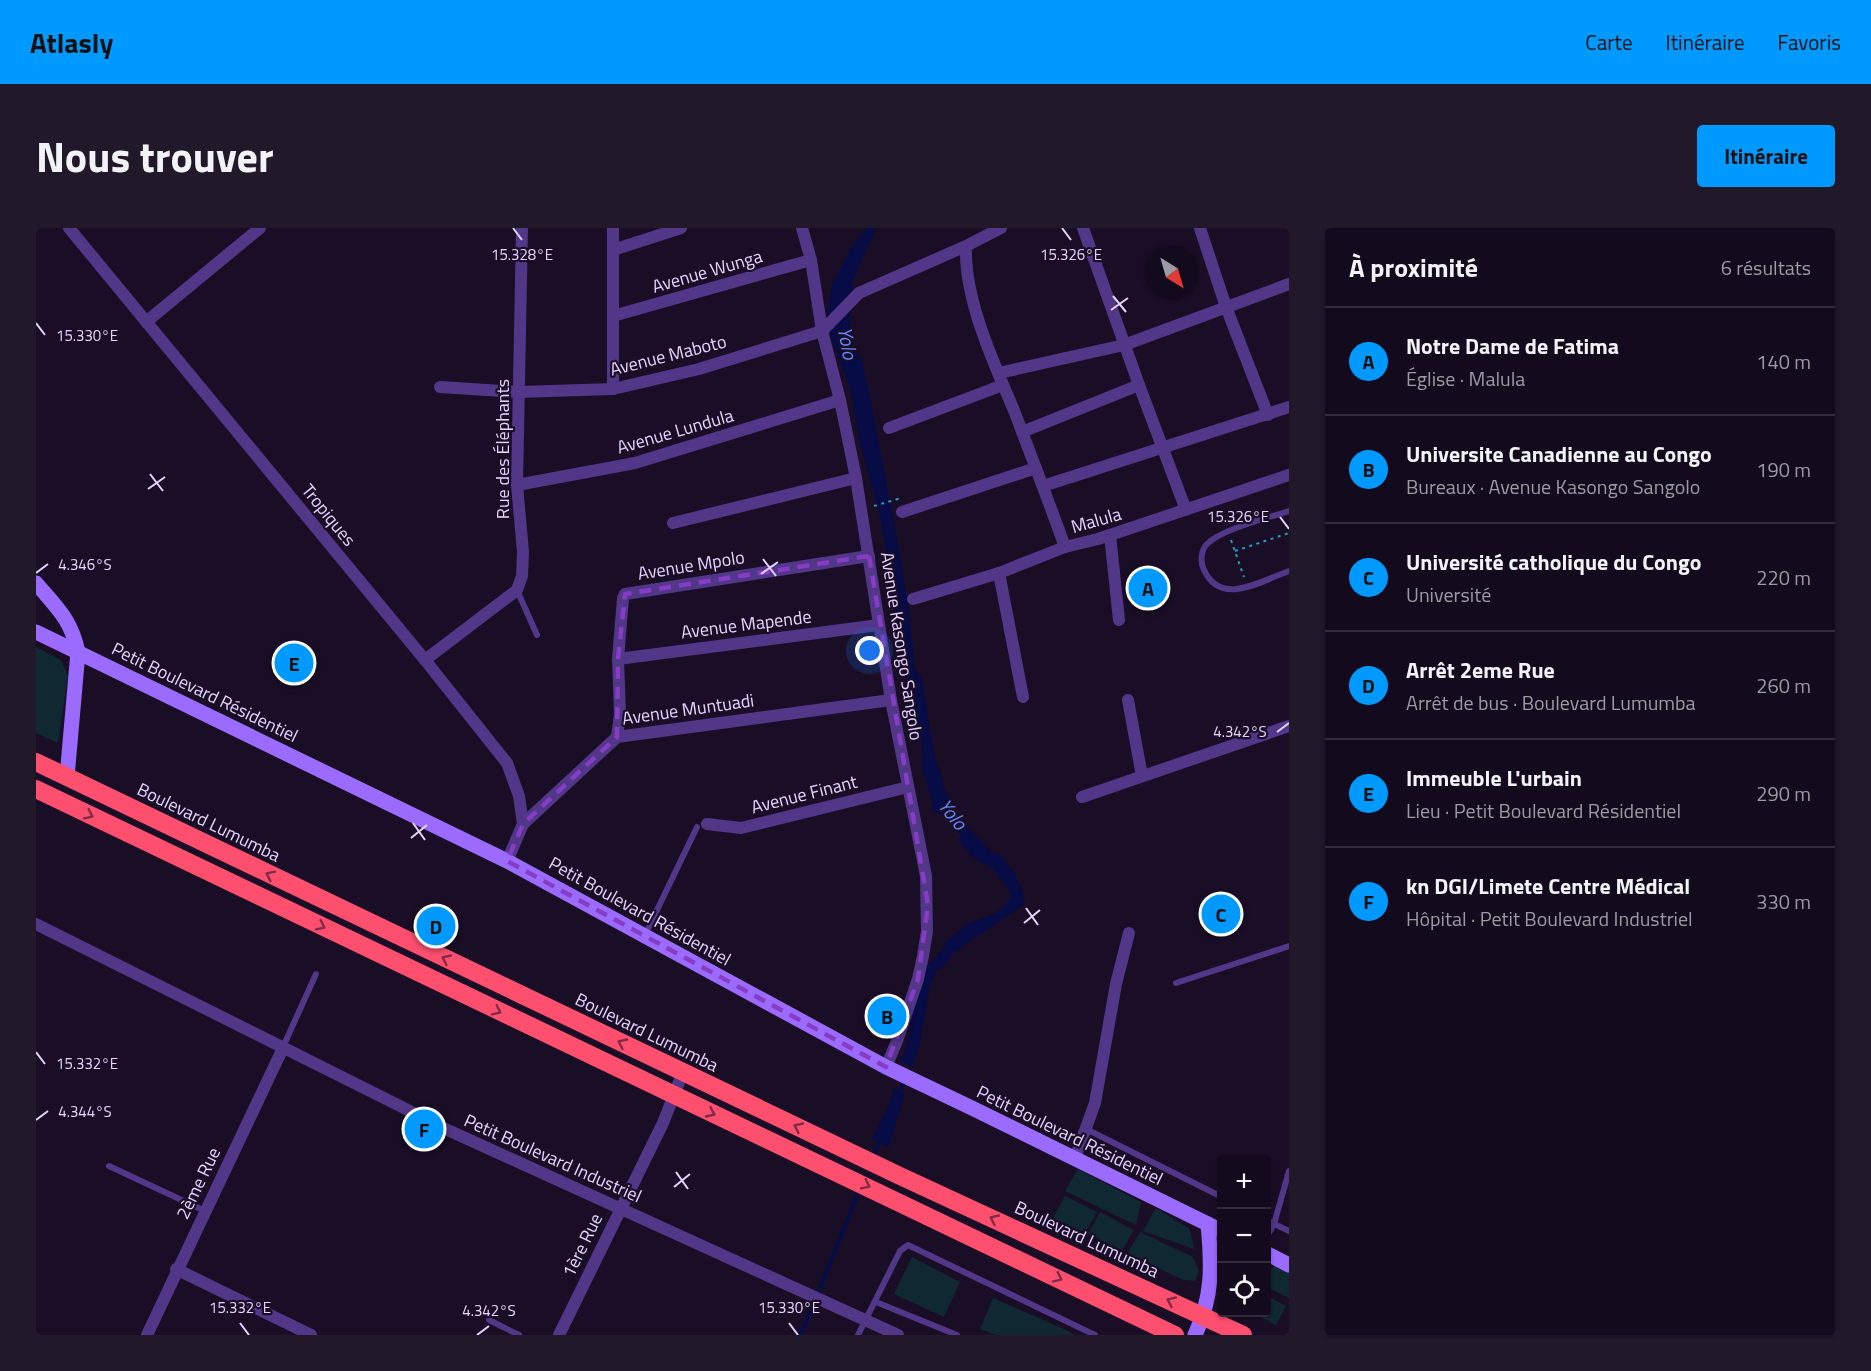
<!DOCTYPE html>
<html lang="fr">
<head>
<meta charset="utf-8">
<style>
  body { margin:0; font-family:"Titillium Web",sans-serif; background:#21182a; color:#f1f3f6 }
  .controls { position:absolute; right:18px; bottom:18px; display:grid; overflow:hidden; border-radius:6px; box-shadow:0 2px 4px #0004 }
  .controls button { width:54px; height:54px; display:grid; place-items:center; padding:0; border:0; border-bottom:2px solid #332b3b; background:#140a1d; color:#f1f3f6; font:30px sans-serif }
  .compass { position:absolute; left:1109px; top:18px; width:54px; height:54px; border-radius:50%; background:#140a1d; box-shadow:0 2px 4px #0004; rotate:143deg }
  .you { position:absolute; left:834px; top:423px; width:21px; height:21px; margin:-15px; border:4px solid #fff; border-radius:50%; background:#1a73e8; box-shadow:0 0 0 9px #1a73e833 }
  .badge { display:grid; place-items:center; width:39px; height:39px; border-radius:50%; background:#09f; color:#111; font-size:20px; font-weight:700 }
  .pin { position:absolute; translate:-50% -50%; border:3px solid #fff; box-shadow:0 2px 6px #0006 }
  .list { margin:0; padding:0; list-style:none }
  h2 { display:flex; justify-content:space-between; align-items:center; height:78px; margin:0; padding:0 24px; font-size:26px }
  h2 small { font-size:20px; font-weight:400; color:#9d9aa4 }
  .list li { display:grid; grid-template-columns:39px 1fr auto; gap:18px; align-items:center; box-sizing:border-box; height:108px; padding:0 24px; border-top:2px solid #332b3b }
  .list b { display:block; font-size:22px; white-space:nowrap }
  .list p { margin:0; font-size:20px; white-space:nowrap; color:#9d9aa4 }
  .list em { font-size:20px; font-style:normal; color:#9d9aa4 }
  .icon { flex:none; width:33px; height:33px; fill:none; stroke:currentColor; stroke-width:2; stroke-linecap:round; stroke-linejoin:round }
  .map { position:relative; flex:none; width:1253px; height:1107px; overflow:hidden; border-radius:6px }
  header { display:flex; align-items:center; gap:36px; box-sizing:border-box; height:84px; padding:0 30px; background:#09f; color:#111 }
  header strong { font-size:28px }
  nav { display:flex; gap:33px; margin-inline-start:auto; font-size:21px }
  .intro { display:flex; align-items:center; justify-content:space-between; box-sizing:border-box; height:144px; padding:0 36px }
  h1 { margin:0; font-size:42px }
  .button { padding:15px 27px; border-radius:6px; background:#09f; color:#111; font-size:21px; font-weight:700 }
  main { display:flex; gap:36px; padding:0 36px }
  aside { flex:1; background:#140a1d; border-radius:6px; box-shadow:0 2px 4px #0004 }
  .map>svg:first-child { display:block }
</style>
</head>
<body>
<header>
<strong>Atlasly</strong>
<nav><a>Carte</a><a>Itinéraire</a><a>Favoris</a></nav>
</header>
<div class="intro"><h1>Nous trouver</h1><a class="button">Itinéraire</a></div>
<main>
<div class="map">
<svg width="1253" height="1107" viewBox="0 0 1253 1107">
  <rect width="100%" height="100%" fill="#1a0e27"/>
  <g fill="#102831">
    <path d="M0,419L25,432L32,448L22,515L0,505Z"/>
    <path d="M1042,941L1105,974L1100,997L1029,963Z"/>
    <path d="M1029,968L1061,984L1049,1005L1017,990Z"/>
    <path d="M1120,980L1154,1001L1158,1021L1107,1003Z"/>
    <path d="M1064,984L1098,1002L1086,1022L1052,1006Z"/>
    <path d="M1104,1004L1157,1029L1163,1042L1159,1053L1148,1052L1091,1026Z"/>
    <path d="M876,1029L924,1054L908,1089L858,1066Z"/>
    <path d="M1238,1037L1253,1044V1070L1231,1059L1230,1051Z"/>
    <path d="M1231,1068L1250,1078L1240,1097L1217,1085L1230,1084Z"/>
    <path d="M957,1070L1030,1102L1039,1107H960L944,1101Z"/>
  </g>
  <g fill="#070b46">
    <path d="M831,0H840L817,52L814,90L817,121L825,129L837,184L862,316L873,383L879,441L886,451L899,532L904,542L908,560L914,571L916,582L956,625L964,627L978,644L989,670L986,678L917,725L911,736L900,743L894,758L884,816L876,839L864,834L873,810L878,777L885,745L910,718L908,715L933,695L960,685L975,671L973,662L957,641L938,630L922,612L925,607C917,596 909,589 897,583L895,568L886,541L887,528L885,510L875,481L865,428L860,412L861,393L853,358L852,335L843,283L825,219L814,159L795,110L791,85L796,56L817,17Z"/>
    <path d="M857,860L869,865L853,919L836,911L855,873Z"/>
  </g>
  <g fill="none" stroke-linecap="round" stroke-linejoin="round">
    <g stroke="#070b46" stroke-width="4">
      <path d="M862,868L869,853"/>
      <path d="M837,929L845,911"/>
      <path d="M763,1107L769,1097L824,961"/>
    </g>
    <g stroke="#289abe" stroke-width="2" stroke-dasharray="3 4.5" stroke-linecap="butt">
      <path d="M838,278L862,271V273"/>
      <path d="M1195,312L1208,349"/>
      <path d="M1199,323L1253,305"/>
    </g>
    <g stroke="#523688" stroke-width="6">
      <path d="M1253,283C1232,290 1186,301 1171,316C1165,322 1164,334 1168,342C1185,379 1225,353 1253,343"/>
      <path d="M481,362L501,407"/>
      <path d="M609,707L661,599"/>
      <path d="M1140,755L1253,718"/>
      <path d="M247,819L280,746"/>
      <path d="M1050,901L1186,969"/>
      <path d="M73,938L169,983"/>
      <path d="M1230,992L1253,1003"/>
      <path d="M1230,1010L1238,996L1253,943"/>
      <path d="M840,1074L921,1107"/>
      <path d="M453,1092L483,1107"/>
      <path d="M822,1107L864,1023L872,1017L1059,1107"/>
    </g>
    <g stroke="#523688" stroke-width="12">
      <path d="M33,0L389,432L471,535L483,568L487,596L471,633"/>
      <path d="M766,0L775,32L786,103L804,172L820,250L855,472L890,648L891,703L887,728L882,751L861,813L850,839"/>
      <path d="M1047,0L1103,157L1150,282"/>
      <path d="M1164,0L1190,79L1232,187"/>
      <path d="M930,18C928,72 958,135 979,185C996,230 1013,274 1029,319"/>
      <path d="M577,22L645,0"/>
      <path d="M577,88L775,32"/>
      <path d="M110,94L224,0"/>
      <path d="M963,145L1088,117L1253,56"/>
      <path d="M404,159L483,164L577,161L663,141L786,103L823,65L930,18L965,0"/>
      <path d="M577,161V0"/>
      <path d="M853,200L967,157"/>
      <path d="M986,204L1103,157"/>
      <path d="M481,257L599,235L804,172"/>
      <path d="M1007,258L1253,179"/>
      <path d="M866,284L1000,240"/>
      <path d="M637,295L820,250"/>
      <path d="M1074,307L1083,392"/>
      <path d="M963,345L987,469"/>
      <path d="M877,371L963,345L1029,319L1062,311L1253,247"/>
      <path d="M582,431L843,397"/>
      <path d="M389,432L481,362L486,348L487,324L481,257L486,0"/>
      <path d="M1092,472L1106,548"/>
      <path d="M581,509L584,486L582,431L587,370L589,366L833,328"/>
      <path d="M1046,569L1253,498"/>
      <path d="M487,596L581,509L855,472"/>
      <path d="M671,596L705,600L872,559"/>
      <path d="M0,696L414,903L862,1107"/>
      <path d="M1039,930L1059,875L1080,756L1093,705"/>
      <path d="M140,1041L275,1107"/>
      <path d="M111,1107L247,820"/>
      <path d="M523,1107L627,895L647,844"/>
    </g>
    <g stroke="#9b6bff" stroke-width="15">
      <path d="M0,355C21,380 35,391 42,424L31,549"/>
      <path d="M0,404L471,633L850,839L938,881L1186,1003"/>
      <path d="M1230,1025L1253,1037"/>
      <path d="M1159,1107C1177,1068 1176,1038 1172,996"/>
    </g>
    <g stroke="#ff4f6e" stroke-width="18">
      <path d="M0,534L864,948L1207,1107"/>
      <path d="M0,561C379,744 760,923 1139,1107"/>
    </g>
  </g>
  <defs><path id="oneway-chevron" d="M-2-3.5L2.5 0L-2 3.5" fill="none" stroke-width="1.6" stroke-linecap="round" stroke-linejoin="round" transform="scale(1.5)"/></defs>
  <g stroke="#812b47">
    <use href="#oneway-chevron" transform="translate(53 587) rotate(26)"/>
    <use href="#oneway-chevron" transform="translate(234 647) rotate(-154)"/>
    <use href="#oneway-chevron" transform="translate(285 698) rotate(26)"/>
    <use href="#oneway-chevron" transform="translate(410 731) rotate(-155)"/>
    <use href="#oneway-chevron" transform="translate(461 783) rotate(26)"/>
    <use href="#oneway-chevron" transform="translate(586 815) rotate(-155)"/>
    <use href="#oneway-chevron" transform="translate(675 885) rotate(25)"/>
    <use href="#oneway-chevron" transform="translate(762 899) rotate(-155)"/>
    <use href="#oneway-chevron" transform="translate(830 957) rotate(26)"/>
    <use href="#oneway-chevron" transform="translate(958 991) rotate(-155)"/>
    <use href="#oneway-chevron" transform="translate(1022 1050) rotate(26)"/>
    <use href="#oneway-chevron" transform="translate(1135 1073) rotate(-155)"/>
  </g>
  <path fill="none" stroke="#863dc5" stroke-width="4.5" stroke-dasharray="12 8" stroke-linejoin="round" d="M833,328L892,677L882,751L850,839L471,633L487,596L581,509L582,431L589,366Z"/>
  <path fill="none" stroke="#e6d4ff" stroke-width="2" d="M477,0L486,12M1026,0L1035,12M1077,68L1090,84M1075,82L1092,70M0,95L9,107M114,246L127,263M112,261L129,249M1244,289L1253,301M727,331L740,348M0,345L12,336M725,346L742,334M1241,504L1253,495M377,595L389,612M375,610L391,597M990,680L1002,697M988,695L1004,682M0,824L9,836M0,892L12,883M640,944L652,961M638,959L654,946M204,1095L213,1107M753,1095L762,1107M441,1107L453,1098"/>
  <g text-anchor="middle" dominant-baseline="central" stroke-width="4.5" stroke-linejoin="round" paint-order="stroke">
    <g font-size="18" fill="#e6d4ff" stroke="#1a0e27">
      <text transform="translate(671 43) rotate(-16)">Avenue Wunga</text>
      <text transform="translate(632 127) rotate(-14)">Avenue Maboto</text>
      <text transform="translate(639 203) rotate(-16)">Avenue Lundula</text>
      <text transform="translate(466 221) rotate(-90)">Rue des Éléphants</text>
      <text transform="translate(293 287) rotate(51)">Tropiques</text>
      <text transform="translate(1060 292) rotate(-16)">Malula</text>
      <text transform="translate(655 337) rotate(-9)">Avenue Mpolo</text>
      <text transform="translate(710 396) rotate(-7)">Avenue Mapende</text>
      <text transform="translate(866 418) rotate(81)">Avenue Kasongo Sangolo</text>
      <text transform="translate(169 464) rotate(26)">Petit Boulevard Résidentiel</text>
      <text transform="translate(652 481) rotate(-8)">Avenue Muntuadi</text>
      <text transform="translate(768 566) rotate(-14)">Avenue Finant</text>
      <text transform="translate(173 594) rotate(26)">Boulevard Lumumba</text>
      <text transform="translate(604 683) rotate(29)">Petit Boulevard Résidentiel</text>
      <text transform="translate(611 804) rotate(26)">Boulevard Lumumba</text>
      <text transform="translate(1034 907) rotate(26)">Petit Boulevard Résidentiel</text>
      <text transform="translate(517 930) rotate(24)">Petit Boulevard Industriel</text>
      <text transform="translate(162 955) rotate(-64)">2ème Rue</text>
      <text transform="translate(1051 1011) rotate(25)">Boulevard Lumumba</text>
      <text transform="translate(546 1017) rotate(-64)">1ère Rue</text>
    </g>
    <g font-size="20" font-style="italic" fill="#6287ff" stroke="#1a0e27">
      <text transform="translate(812 115) rotate(79)">Yolo</text>
      <text transform="translate(917 586) rotate(51)">Yolo</text>
    </g>
  </g>
  <g font-size="15" text-anchor="middle" fill="#e6d4ff" stroke="#1a0e27" stroke-width="4.5" stroke-linejoin="round" paint-order="stroke">
    <text x="486" y="32">15.328°E</text>
    <text x="1035" y="32">15.326°E</text>
    <text x="51" y="113">15.330°E</text>
    <text x="1202" y="294">15.326°E</text>
    <text x="49" y="342">4.346°S</text>
    <text x="1204" y="509">4.342°S</text>
    <text x="51" y="841">15.332°E</text>
    <text x="49" y="889">4.344°S</text>
    <text x="204" y="1085">15.332°E</text>
    <text x="753" y="1085">15.330°E</text>
    <text x="453" y="1088">4.342°S</text>
  </g>
</svg>
<div class="controls">
<button>+</button>
<button>−</button>
<button><svg class="icon" aria-label="locate" viewBox="0 0 24 24"><circle cx="12" cy="12" r="6"/><path d="M12 2v4M12 18v4M2 12h4M18 12h4"/></svg></button>
</div>
<svg class="compass" viewBox="-18 -18 36 36"><path d="M0-13l5 13h-10z" fill="#e53935"/><path d="M0 13l5-13h-10z" fill="#9d9aa4"/></svg>
<div class="you"></div>
<div class="pin badge" style="left:1112px;top:360px">A</div>
<div class="pin badge" style="left:851px;top:788px">B</div>
<div class="pin badge" style="left:1185px;top:686px">C</div>
<div class="pin badge" style="left:400px;top:698px">D</div>
<div class="pin badge" style="left:258px;top:435px">E</div>
<div class="pin badge" style="left:388px;top:901px">F</div>
</div>
<aside>
<h2>À proximité<small>6 résultats</small></h2>
<ul class="list">
<li><span class="badge">A</span><div><b>Notre Dame de Fatima</b><p>Église · Malula</p></div><em>140 m</em></li>
<li><span class="badge">B</span><div><b>Universite Canadienne au Congo</b><p>Bureaux · Avenue Kasongo Sangolo</p></div><em>190 m</em></li>
<li><span class="badge">C</span><div><b>Université catholique du Congo</b><p>Université</p></div><em>220 m</em></li>
<li><span class="badge">D</span><div><b>Arrêt 2eme Rue</b><p>Arrêt de bus · Boulevard Lumumba</p></div><em>260 m</em></li>
<li><span class="badge">E</span><div><b>Immeuble L'urbain</b><p>Lieu · Petit Boulevard Résidentiel</p></div><em>290 m</em></li>
<li><span class="badge">F</span><div><b>kn DGI/Limete Centre Médical</b><p>Hôpital · Petit Boulevard Industriel</p></div><em>330 m</em></li>
</ul>
</aside>
</main>
</body>
</html>
